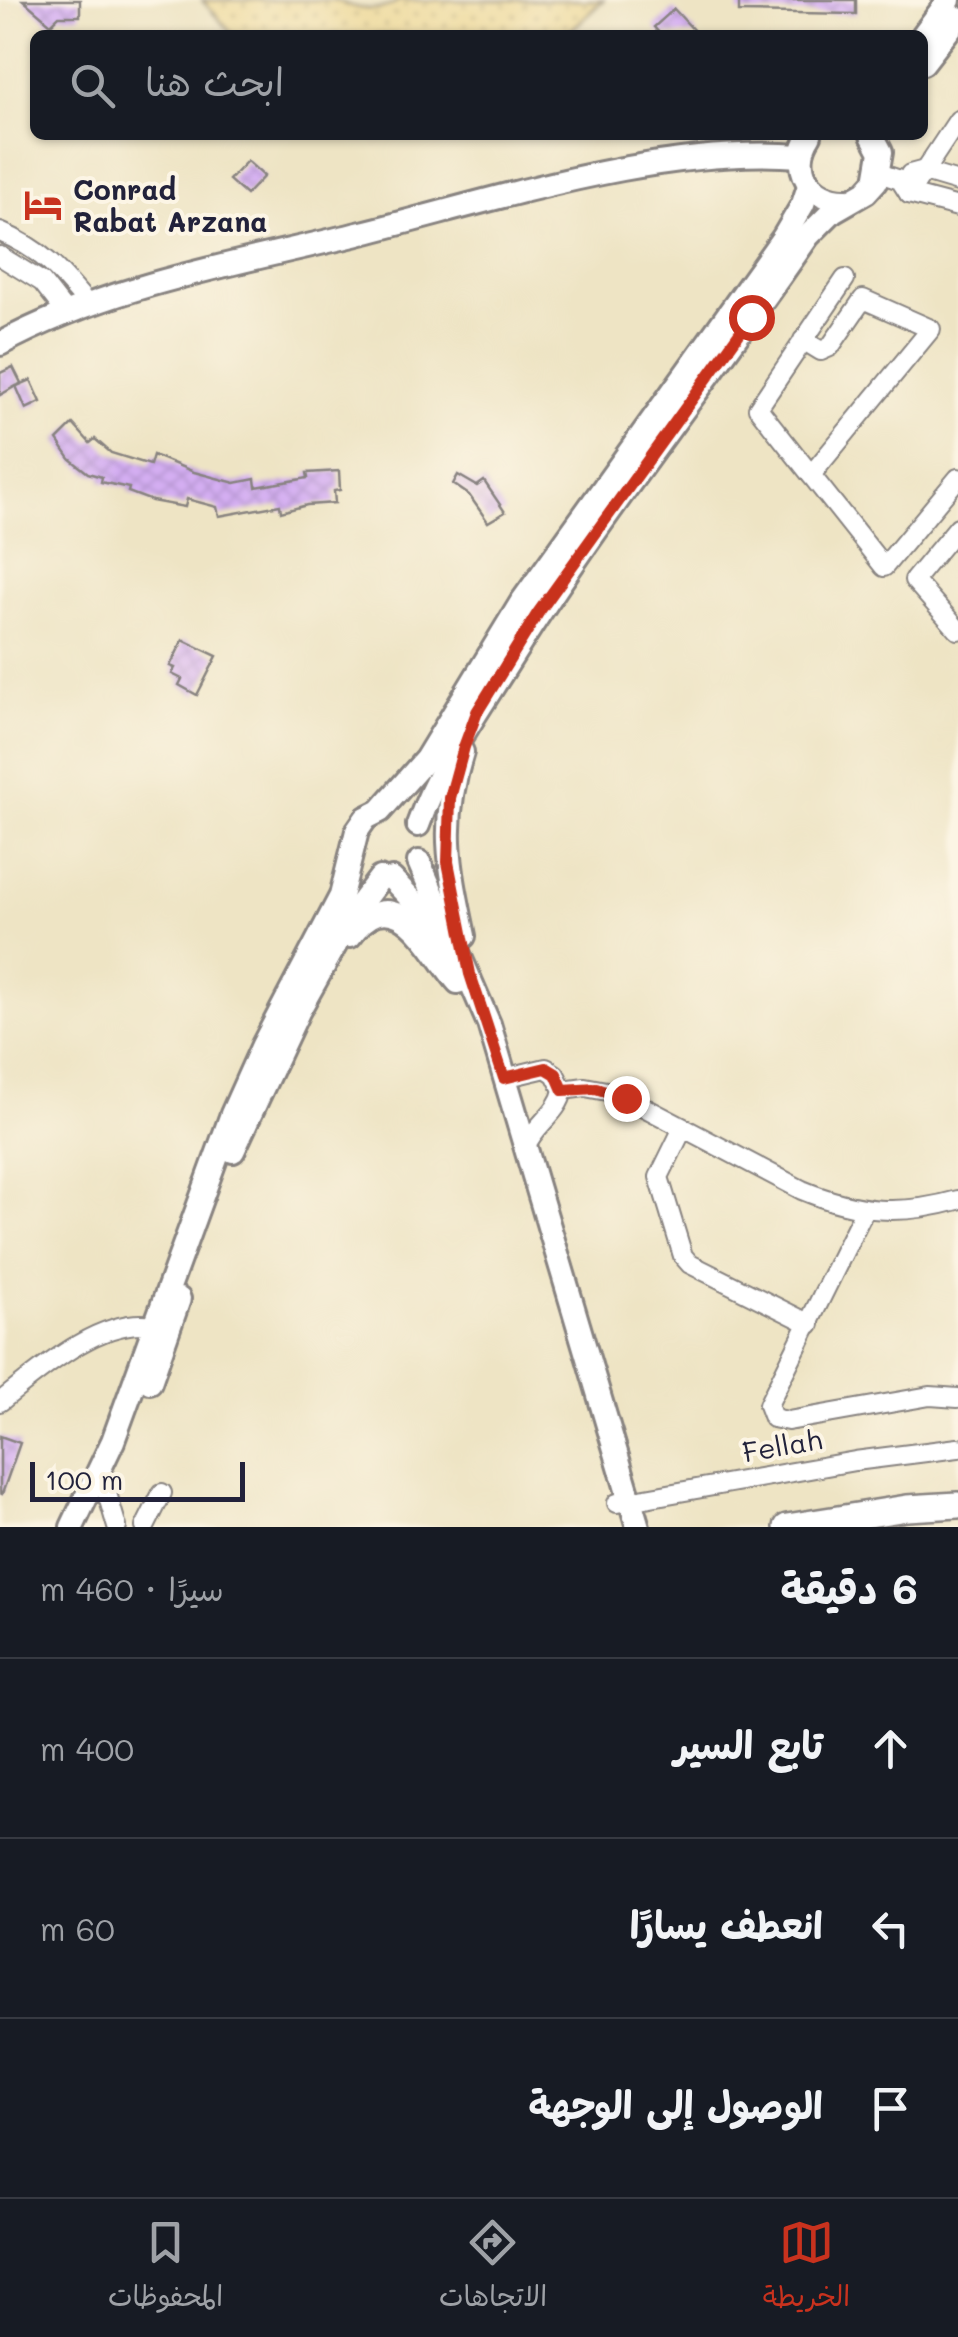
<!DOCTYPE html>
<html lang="ar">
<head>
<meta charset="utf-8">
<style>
  body { margin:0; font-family:Mali,"Playpen Sans Arabic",sans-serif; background:#20242c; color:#f1f3f6; direction:rtl }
  .scale { position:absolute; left:30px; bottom:25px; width:215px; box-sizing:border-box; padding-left:10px; border:5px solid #22223b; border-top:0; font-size:28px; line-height:35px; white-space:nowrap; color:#22223b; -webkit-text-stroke:8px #fcf5e5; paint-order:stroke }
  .stop { position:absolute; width:30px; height:30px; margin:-22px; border:8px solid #c8321e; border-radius:50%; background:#fff }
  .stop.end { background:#c8321e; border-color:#fff; box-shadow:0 2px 10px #0008 }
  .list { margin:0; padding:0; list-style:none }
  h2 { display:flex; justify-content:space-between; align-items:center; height:130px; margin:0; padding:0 40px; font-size:42px }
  h2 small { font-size:32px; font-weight:400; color:#9ea1a6 }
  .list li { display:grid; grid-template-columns:65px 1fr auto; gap:30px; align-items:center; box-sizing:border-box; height:180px; padding:0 40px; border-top:2px solid #363941 }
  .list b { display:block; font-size:38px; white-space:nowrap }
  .list em { font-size:32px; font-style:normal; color:#9ea1a6 }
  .icon { flex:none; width:55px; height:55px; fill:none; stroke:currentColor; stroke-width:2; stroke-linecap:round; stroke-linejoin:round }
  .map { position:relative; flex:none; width:958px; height:1527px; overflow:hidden; direction:ltr }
  .search { position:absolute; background:#171b24; box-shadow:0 2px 8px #0004; left:30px; right:30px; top:30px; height:110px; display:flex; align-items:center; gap:25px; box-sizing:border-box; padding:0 35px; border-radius:15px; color:#9ea1a6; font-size:38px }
  .sheet { height:670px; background:#171b24 }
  nav { display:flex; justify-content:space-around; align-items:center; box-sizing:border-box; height:140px; border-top:2px solid #363941; background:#171b24; font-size:28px; color:#9ea1a6 }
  nav a { display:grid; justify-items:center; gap:5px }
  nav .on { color:#c8321e }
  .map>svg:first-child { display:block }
</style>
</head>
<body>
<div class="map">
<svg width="958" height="1527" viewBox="0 0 958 1527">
  <defs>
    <pattern id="sand-dots" width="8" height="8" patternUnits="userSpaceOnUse" patternTransform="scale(2.5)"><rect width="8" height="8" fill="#eeda9e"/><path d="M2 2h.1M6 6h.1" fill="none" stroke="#ccbb89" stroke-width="1.8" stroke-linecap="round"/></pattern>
    <pattern id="building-cross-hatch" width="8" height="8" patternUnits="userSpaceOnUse" patternTransform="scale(2.5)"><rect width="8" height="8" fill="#d4aef2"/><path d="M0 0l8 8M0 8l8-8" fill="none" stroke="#b695d0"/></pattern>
  </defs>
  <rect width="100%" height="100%" fill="#fcf5e5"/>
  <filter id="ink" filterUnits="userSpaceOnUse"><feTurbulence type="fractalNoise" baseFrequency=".01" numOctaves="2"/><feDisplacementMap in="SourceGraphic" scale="20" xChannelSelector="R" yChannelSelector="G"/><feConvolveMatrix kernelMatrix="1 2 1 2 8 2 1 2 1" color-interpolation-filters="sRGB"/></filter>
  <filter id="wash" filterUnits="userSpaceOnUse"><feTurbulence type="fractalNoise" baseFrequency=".0048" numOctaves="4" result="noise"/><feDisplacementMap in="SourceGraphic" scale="40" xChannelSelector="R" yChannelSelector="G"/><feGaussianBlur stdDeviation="2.25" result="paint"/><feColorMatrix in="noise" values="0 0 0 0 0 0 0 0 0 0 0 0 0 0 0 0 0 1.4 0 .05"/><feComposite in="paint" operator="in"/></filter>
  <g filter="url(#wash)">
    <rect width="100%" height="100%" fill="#eee4c4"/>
    <path fill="url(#sand-dots)" stroke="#887e6c" stroke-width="2.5" d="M202,0H337C355,10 382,14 399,0H603L566,35H233Z"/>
    <g id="blocks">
      <g fill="url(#building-cross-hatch)">
        <path d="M23,0H80V16H59L51,24Z"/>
        <path d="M739,0H856V14L739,12Z"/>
        <path d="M674,9L698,35H661L654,27Z"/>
        <path d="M247,161L264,176L246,195L229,180Z"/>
        <path d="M13,367L21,383L17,386L31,380L41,402L26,409L16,386L0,395V373Z"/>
        <path d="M73,424L90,443L95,439L111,453L150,465L153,455L194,472L235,483L255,479L256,487L308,478L307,473L339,471L340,490L334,491L335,503L307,505L281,512L280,505L219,516L217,507L187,499L185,507L152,501L128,492L129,488L101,482L102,477L88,473L70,459L57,440Z"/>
        <path d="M458,475L477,486L484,481L505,512L488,522L469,495L453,484Z"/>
        <path d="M183,640L217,656L197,695L179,685L182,679L172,674L175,668L170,666Z"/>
        <path d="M0,1436L20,1443L2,1494L0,1493Z"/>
      </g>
    </g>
  </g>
  <g filter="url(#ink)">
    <use href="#blocks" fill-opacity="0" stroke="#888380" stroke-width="2.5"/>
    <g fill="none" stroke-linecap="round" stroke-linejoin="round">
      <g stroke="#888380" stroke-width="22">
        <g id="minor">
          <path d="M879,173L900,180L909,194L958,207"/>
          <path d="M910,174L921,171L958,182"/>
          <path d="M909,194L958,120"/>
          <path d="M0,232C43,250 60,271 89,306"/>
          <path d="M0,256L42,282L67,314"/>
          <path d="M845,279L758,408L884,567L958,478"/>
          <path d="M803,340L821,351L830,347L863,299L931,329L811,475"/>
          <path d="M958,527L914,580L958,630"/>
          <path d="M504,1078L546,1068L555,1074L563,1090C559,1113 535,1124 526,1146"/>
          <path d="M563,1090L585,1087L617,1093L802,1190C857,1213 901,1216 958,1200"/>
          <path d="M683,1128L659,1177L683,1256L690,1264L810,1324"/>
          <path d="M865,1209L768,1405L773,1418L788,1421L930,1396L958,1398"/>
          <path d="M0,1402C39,1371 101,1316 153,1325"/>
          <path d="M106,1490L117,1527"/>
          <path d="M617,1503L855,1461L958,1448"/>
          <path d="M145,1527L162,1493"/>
        </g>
      </g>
      <g stroke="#888380" stroke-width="28">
        <g id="major">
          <path d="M923,35L949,0"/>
          <path d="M923,63L958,18"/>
          <path d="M810,135C789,167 810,201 847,200"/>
          <path d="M0,344C110,284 241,263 362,233C495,200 664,144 801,156"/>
          <path d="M462,752C440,825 449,864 464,936"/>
          <path d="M418,825C438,768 474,717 506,666C598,517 709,380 808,236L833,211L866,192L876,181L881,152L872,135"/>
          <path d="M419,862L489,1024L638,1527"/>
          <path d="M392,879L415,903L443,948"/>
          <path d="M350,936C396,873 431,951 458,982"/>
          <path d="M233,1151L298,1012L352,915L380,878"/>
          <path d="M150,1382L179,1299"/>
          <path d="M72,1527L113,1441L232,1114L263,1045L341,896L357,831L366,818L380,811L426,759L521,603L783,238L803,204L809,186"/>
        </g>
      </g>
      <g stroke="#888380" stroke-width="30">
        <path id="highway" d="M787,1527L907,1508L958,1505"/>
      </g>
      <use href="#minor" stroke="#fff" stroke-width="18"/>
      <use href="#major" stroke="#fff" stroke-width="22"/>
      <use href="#highway" stroke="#fff" stroke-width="25"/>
    </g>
  </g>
  <g fill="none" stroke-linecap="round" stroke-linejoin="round" filter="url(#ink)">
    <path stroke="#c8321e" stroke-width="12" d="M626,1098L596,1088L563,1090L556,1074L546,1068L504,1078L470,974L448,862L450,798L464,747L477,712L538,613L751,317"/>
  </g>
  <defs>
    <g id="hotel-bare" transform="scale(3)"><path d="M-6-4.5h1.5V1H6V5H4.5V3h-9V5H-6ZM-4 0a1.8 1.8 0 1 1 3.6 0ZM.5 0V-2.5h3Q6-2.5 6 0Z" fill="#c8321e" stroke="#fcf5e5" stroke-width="2.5" paint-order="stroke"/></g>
  </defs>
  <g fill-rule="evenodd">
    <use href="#hotel-bare" x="43" y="205"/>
  </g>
  <g text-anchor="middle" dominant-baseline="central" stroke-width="8" stroke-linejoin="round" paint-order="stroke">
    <g font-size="28" font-weight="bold" fill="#22223b" stroke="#fcf5e5" text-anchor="start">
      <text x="73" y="189">Conrad<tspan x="73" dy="32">Rabat Arzana</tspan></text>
    </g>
    <g font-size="28" fill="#22223b" stroke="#fcf5e5">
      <text transform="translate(782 1445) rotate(-10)">Fellah</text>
    </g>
  </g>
</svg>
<div class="scale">100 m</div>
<div class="stop" style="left:751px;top:317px"></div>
<div class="stop end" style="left:626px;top:1098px"></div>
<div class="search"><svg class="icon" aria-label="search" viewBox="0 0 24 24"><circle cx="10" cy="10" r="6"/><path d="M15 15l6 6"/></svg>ابحث هنا</div>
</div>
<section class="sheet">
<h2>6 دقيقة<small>سيرًا · 460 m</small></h2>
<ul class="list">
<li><svg class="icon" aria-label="ahead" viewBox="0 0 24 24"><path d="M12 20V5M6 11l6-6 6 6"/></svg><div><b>تابع السير</b></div><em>400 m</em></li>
<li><svg class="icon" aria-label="left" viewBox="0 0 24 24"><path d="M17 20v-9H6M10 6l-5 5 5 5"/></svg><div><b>انعطف يسارًا</b></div><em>60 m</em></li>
<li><svg class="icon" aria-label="arrive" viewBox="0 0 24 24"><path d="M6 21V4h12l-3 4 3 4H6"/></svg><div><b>الوصول إلى الوجهة</b></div></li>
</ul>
</section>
<nav>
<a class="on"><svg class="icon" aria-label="map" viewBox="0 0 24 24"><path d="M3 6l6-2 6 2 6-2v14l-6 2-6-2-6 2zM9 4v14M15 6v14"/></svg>الخريطة</a>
<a><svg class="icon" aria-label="directions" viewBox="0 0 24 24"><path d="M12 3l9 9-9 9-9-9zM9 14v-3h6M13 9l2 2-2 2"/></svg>الاتجاهات</a>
<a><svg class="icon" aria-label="saved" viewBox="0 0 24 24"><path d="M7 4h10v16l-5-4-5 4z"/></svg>المحفوظات</a>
</nav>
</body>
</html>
